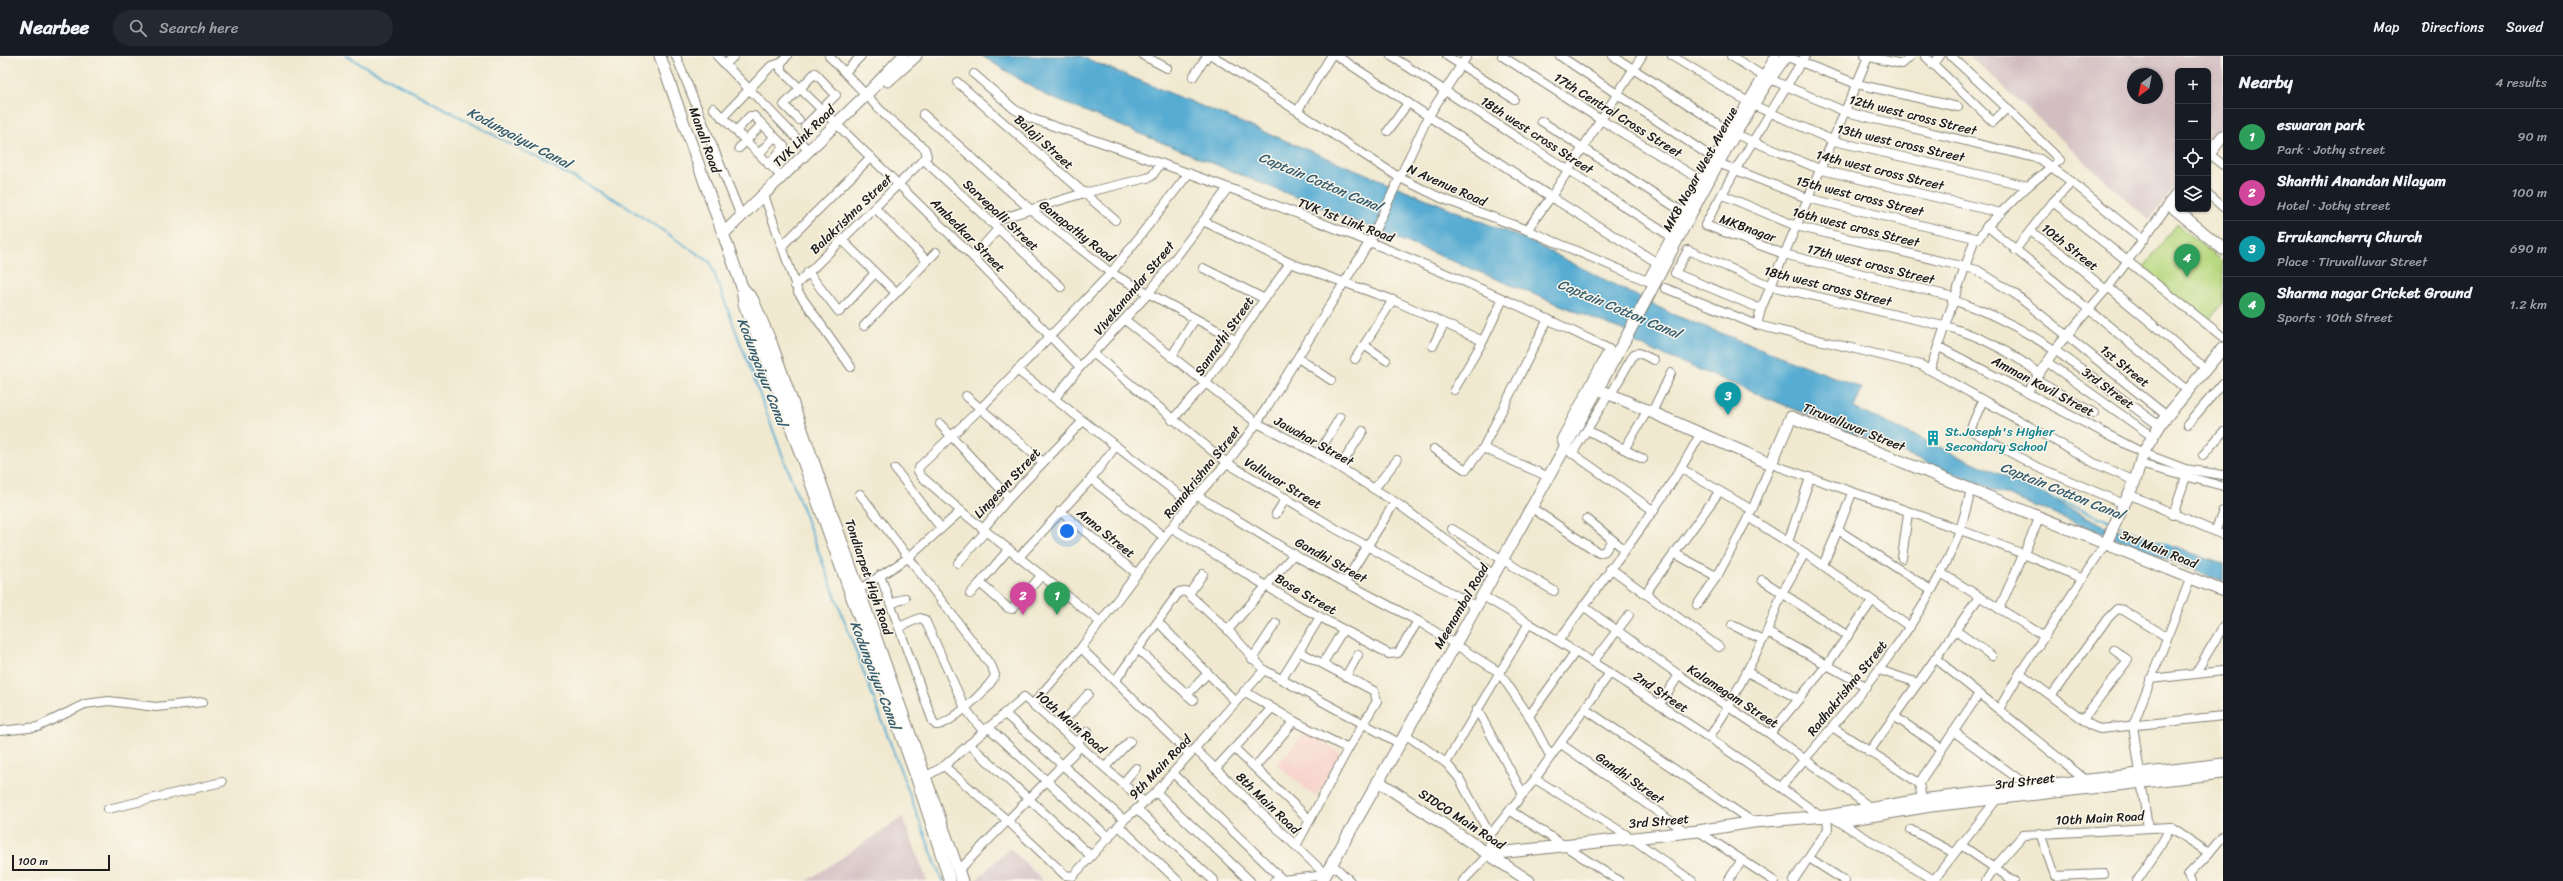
<!DOCTYPE html>
<html lang="en">
<head>
<meta charset="utf-8">
<style>
  body { margin:0; font-family:Sriracha,sans-serif; background:#242831; color:#f1f3f6 }
  .controls { position:absolute; right:12px; top:12px; display:grid; overflow:hidden; border-radius:6px; box-shadow:0 1px 3px #0004 }
  .controls button { width:36px; height:36px; display:grid; place-items:center; padding:0; border:0; border-bottom:1px solid #363941; background:#171b24; color:#f1f3f6; font:20px sans-serif }
  .compass { position:absolute; left:2127px; top:12px; width:36px; height:36px; border-radius:50%; background:#171b24; box-shadow:0 1px 3px #0004; rotate:212deg }
  .scale { position:absolute; left:12px; bottom:10px; width:98px; box-sizing:border-box; padding-left:4px; border:2px solid #1c1c1c; border-top:0; font-size:11px; line-height:14px; white-space:nowrap; color:#1c1c1c; -webkit-text-stroke:3px #fbf7ec; paint-order:stroke }
  .you { position:absolute; left:1067px; top:475px; width:14px; height:14px; margin:-10px; border:3px solid #fff; border-radius:50%; background:#1a73e8; box-shadow:0 0 0 6px #1a73e833 }
  .badge { display:grid; place-items:center; width:26px; height:26px; border-radius:50%; background:#0f766e; color:#fff; font-size:13px; font-weight:700 }
  .pin { position:absolute; translate:-50% -33px; filter:drop-shadow(0 1px 2px #0008) }
  .pin::after { content:''; position:absolute; top:21px; width:14px; height:12px; background:inherit; clip-path:polygon(0 0,100% 0,50% 100%) }
  .list { margin:0; padding:0; list-style:none }
  h2 { display:flex; justify-content:space-between; align-items:center; height:52px; margin:0; padding:0 16px; font-size:17px }
  h2 small { font-size:13px; font-weight:400; color:#9ea1a6 }
  .list li { display:grid; grid-template-columns:26px 1fr auto; gap:12px; align-items:center; box-sizing:border-box; height:56px; padding:0 16px; border-top:1px solid #363941 }
  .list b { display:block; font-size:15px; white-space:nowrap }
  .list p { margin:0; font-size:13px; white-space:nowrap; color:#9ea1a6 }
  .list em { font-size:13px; font-style:normal; color:#9ea1a6 }
  .icon { flex:none; width:22px; height:22px; fill:none; stroke:currentColor; stroke-width:2; stroke-linecap:round; stroke-linejoin:round }
  .map { position:relative; flex:none; width:2223px; height:825px; overflow:hidden }
  header { display:flex; align-items:center; gap:24px; box-sizing:border-box; height:56px; padding:0 20px; background:#171b24; border-bottom:1px solid #363941 }
  header strong { font-size:19px }
  nav { display:flex; gap:22px; margin-inline-start:auto; font-size:14px }
  .search { width:280px; height:36px; background:#242831; display:flex; align-items:center; gap:10px; box-sizing:border-box; padding:0 14px; border-radius:22px; color:#9ea1a6; font-size:15px }
  main { display:flex }
  aside { flex:1; background:#171b24 }
  .map>svg:first-child { display:block }
</style>
</head>
<body>
<header>
<strong>Nearbee</strong>
<div class="search"><svg class="icon" aria-label="search" viewBox="0 0 24 24"><circle cx="10" cy="10" r="6"/><path d="M15 15l6 6"/></svg>Search here</div>
<nav><a>Map</a><a>Directions</a><a>Saved</a></nav>
</header>
<main>
<div class="map">
<svg width="2223" height="825" viewBox="0 0 2223 825">
  <rect width="100%" height="100%" fill="#fbf7ec"/>
  <filter id="ink" filterUnits="userSpaceOnUse"><feTurbulence type="fractalNoise" baseFrequency=".025" numOctaves="2"/><feDisplacementMap in="SourceGraphic" scale="8" xChannelSelector="R" yChannelSelector="G"/><feConvolveMatrix kernelMatrix="1 2 1 2 8 2 1 2 1" color-interpolation-filters="sRGB"/></filter>
  <filter id="wash" filterUnits="userSpaceOnUse"><feTurbulence type="fractalNoise" baseFrequency=".012" numOctaves="4" result="noise"/><feDisplacementMap in="SourceGraphic" scale="16" xChannelSelector="R" yChannelSelector="G"/><feGaussianBlur stdDeviation="0.9" result="paint"/><feColorMatrix in="noise" values="0 0 0 0 0 0 0 0 0 0 0 0 0 0 0 0 0 1.4 0 .05"/><feComposite in="paint" operator="in"/></filter>
  <g filter="url(#wash)">
    <rect width="100%" height="100%" fill="#f0e9d0"/>
    <path fill="#f7d0c9" d="M1306,676L1340,697L1316,741L1277,709Z"/>
    <g fill="#d2bec1" fill-rule="evenodd">
      <path d="M1970,0H2223V69L2208,88V15H2178V127L2149,164ZM2133,18H2157V42H2133Z"/>
      <path d="M903,761L927,825H807Z"/>
      <path d="M1010,792L1043,825H975Z"/>
    </g>
    <path fill="#b8d87f" stroke="#6a7a4e" d="M2176,168L2223,206V247L2208,266L2142,214Z"/>
    <path fill="#56acd2" stroke="#396477" d="M982,0H1080L1529,185L1672,258L1862,332L1854,352L1997,417L2106,470L2223,507V526L1840,372L1627,284L1629,277L1045,39Z"/>
    <g fill="none" stroke-linecap="round" stroke-linejoin="round">
      <g stroke="#56acd2" stroke-width="2">
        <path d="M346,0L621,147L710,206L942,825"/>
        <path d="M2034,435L2112,466"/>
        <path d="M2118,469L2171,491"/>
      </g>
    </g>
  </g>
  <g filter="url(#ink)">
    <g fill="none" stroke-linecap="round" stroke-linejoin="round">
      <g stroke="#868276" stroke-width="10">
        <g id="street">
          <path d="M676,0L741,160"/>
          <path d="M717,0L808,94"/>
          <path d="M787,0L781,7V14L973,201L1080,311"/>
          <path d="M1144,0L1167,12"/>
          <path d="M1213,0L1400,122L1441,142L1527,174L1647,225L1707,113L1775,0"/>
          <path d="M1337,0L1551,141L1656,206"/>
          <path d="M1391,0L1670,180"/>
          <path d="M1447,0L1514,43"/>
          <path d="M1502,0L1601,64L1701,124"/>
          <path d="M1560,0L1713,102"/>
          <path d="M1613,0L1729,75"/>
          <path d="M1672,0L1753,49L1834,85L2028,130"/>
          <path d="M1731,0L1763,20L1846,56L2040,103L2072,126L2143,184"/>
          <path d="M1785,0L1857,28L1958,51"/>
          <path d="M1805,0L1736,113L1705,169L1784,198L1953,241"/>
          <path d="M1865,0L1902,8L1911,0"/>
          <path d="M1925,0L1993,66L2007,52L2060,104L2028,130L1987,170L1978,183L1975,182L1930,314"/>
          <path d="M1951,0L2007,52"/>
          <path d="M725,9L734,0"/>
          <path d="M1933,9L1940,0"/>
          <path d="M845,16L861,0"/>
          <path d="M974,18L1014,53L1030,62C1227,129 1423,200 1609,293L1561,383L1565,392L1654,455"/>
          <path d="M1193,21L1207,0"/>
          <path d="M957,26L1115,164"/>
          <path d="M713,52L782,121"/>
          <path d="M1298,54L1331,0"/>
          <path d="M923,58L1030,153L1111,217L1235,284"/>
          <path d="M722,62L771,10L781,7"/>
          <path d="M799,64L784,49L815,17L836,39L805,70"/>
          <path d="M1541,65L1683,156"/>
          <path d="M736,75L750,60H754L784,90L769,109"/>
          <path d="M1388,75L1408,47"/>
          <path d="M1735,78L1822,114L2001,157"/>
          <path d="M739,92L762,68"/>
          <path d="M759,98L774,81"/>
          <path d="M2209,98L2223,109"/>
          <path d="M924,104L1061,231"/>
          <path d="M1718,107L1807,142L1975,182"/>
          <path d="M2072,126L2053,146L2223,281"/>
          <path d="M2208,138L2223,151"/>
          <path d="M764,139L798,236L851,311"/>
          <path d="M1723,139L1796,170L1977,214L2015,238L2167,360"/>
          <path d="M2053,146L2030,175L2064,199L2106,234"/>
          <path d="M875,152L927,205"/>
          <path d="M1203,165L1290,207L1393,244L1483,285"/>
          <path d="M990,166L1084,137L1147,122L1152,120L1161,107"/>
          <path d="M1987,170L2187,334"/>
          <path d="M1527,174L1551,141L1642,0"/>
          <path d="M842,184L896,237"/>
          <path d="M782,190L871,101"/>
          <path d="M2015,194L2030,175"/>
          <path d="M973,201L998,173"/>
          <path d="M1203,212L1265,243"/>
          <path d="M808,216L839,256L875,217"/>
          <path d="M795,230L927,100L925,93L886,60L829,0"/>
          <path d="M2108,231L2205,312"/>
          <path d="M1665,232L1757,269L1921,309L2096,408L2135,425"/>
          <path d="M1952,244C2034,269 2091,322 2160,370"/>
          <path d="M1761,253L1675,217L1688,194L1771,230L1952,272C1985,282 2012,297 2040,318"/>
          <path d="M1125,264L1257,367L1318,398L1398,448L1495,520"/>
          <path d="M1757,269L1761,253L1868,1"/>
          <path d="M864,270L936,196"/>
          <path d="M1364,289L1386,304"/>
          <path d="M1433,290L1444,268"/>
          <path d="M1939,291L2143,397L2185,413L2223,419"/>
          <path d="M1094,298L1227,407L1338,474L1477,551"/>
          <path d="M1171,301L1195,263"/>
          <path d="M1298,302L1331,324"/>
          <path d="M1355,303L1393,244"/>
          <path d="M2047,306L2153,381"/>
          <path d="M1017,314L1190,447"/>
          <path d="M2036,324L2094,357"/>
          <path d="M1454,334L1483,285L1503,243"/>
          <path d="M2028,335L2057,291L2110,229L2169,148"/>
          <path d="M1611,338L1634,298L1639,297L1654,304"/>
          <path d="M966,340L1043,406"/>
          <path d="M1055,342L1080,311L1149,237L1228,132"/>
          <path d="M1983,344L1970,374L2035,410L2124,448"/>
          <path d="M1652,356L1671,317"/>
          <path d="M1172,364L1205,328L1290,207"/>
          <path d="M940,368L1009,442"/>
          <path d="M2188,368L2223,327"/>
          <path d="M1587,374L1643,403"/>
          <path d="M1483,392L1548,263"/>
          <path d="M1625,392L1648,354"/>
          <path d="M1434,393L1466,414L1483,392L1549,421"/>
          <path d="M1318,398L1340,361"/>
          <path d="M1572,398L1609,338"/>
          <path d="M2203,399L2223,376"/>
          <path d="M2139,408L2223,430"/>
          <path d="M1340,411L1363,375"/>
          <path d="M895,413L941,472"/>
          <path d="M1682,413L1752,454"/>
          <path d="M1091,423L1164,481"/>
          <path d="M1374,433L1397,404"/>
          <path d="M1852,437L1838,474L1931,534"/>
          <path d="M860,438L992,611L995,619C991,631 948,671 936,669L933,666L880,519"/>
          <path d="M2128,438L2223,479"/>
          <path d="M1198,440L1303,504L1418,565L1499,616L1529,660L1550,700"/>
          <path d="M1532,452L1599,497L1605,495L1612,484"/>
          <path d="M961,455L921,420L918,415L920,410L981,352L1111,217L1189,117"/>
          <path d="M1060,455L1137,518"/>
          <path d="M1276,458L1286,442"/>
          <path d="M2173,459L2186,421"/>
          <path d="M1748,461L1805,497L1910,571"/>
          <path d="M1587,463L1624,493"/>
          <path d="M1172,472L1294,547L1389,598L1398,597L1418,565"/>
          <path d="M983,473L1099,565"/>
          <path d="M1452,473L1554,535"/>
          <path d="M2215,476L2223,455"/>
          <path d="M1788,486L1810,422"/>
          <path d="M1009,493L980,527L1008,552L1012,553L1042,519"/>
          <path d="M1674,497L1712,518L1718,519L1752,454L1771,408C1875,444 1980,478 2081,522"/>
          <path d="M1019,501L1091,423L1115,391"/>
          <path d="M1902,502L1908,457"/>
          <path d="M958,507L986,475"/>
          <path d="M1823,509L1838,474"/>
          <path d="M1610,512L1719,591"/>
          <path d="M1941,517L2044,580"/>
          <path d="M1762,524L1848,580"/>
          <path d="M1345,526L1395,446"/>
          <path d="M855,536L908,502L961,455L983,473L1009,442L1082,366"/>
          <path d="M970,538L980,527"/>
          <path d="M1189,538L1203,518"/>
          <path d="M1645,538L1719,436"/>
          <path d="M1483,540C1599,608 1712,680 1820,760"/>
          <path d="M891,548L905,542"/>
          <path d="M1697,549L1718,519"/>
          <path d="M1583,550L1679,619L1770,678L1870,751"/>
          <path d="M1999,553L2040,461"/>
          <path d="M1158,566L1235,645"/>
          <path d="M1732,569L1763,584"/>
          <path d="M899,571L920,562L925,564L965,652L982,674"/>
          <path d="M1228,574L1294,498"/>
          <path d="M1955,574L1992,600"/>
          <path d="M1767,576L1867,631"/>
          <path d="M1559,584C1608,516 1661,451 1701,377"/>
          <path d="M1081,592L1190,699"/>
          <path d="M1138,593L1193,644"/>
          <path d="M1935,602L2086,724"/>
          <path d="M1252,603L1276,567"/>
          <path d="M1593,606L1629,559"/>
          <path d="M1323,607L1343,574"/>
          <path d="M1879,614L1918,627"/>
          <path d="M1747,616L1799,643"/>
          <path d="M2020,617L2092,670L2100,673L2223,660"/>
          <path d="M2195,618L2223,571"/>
          <path d="M1346,620L1358,599"/>
          <path d="M1282,623L1320,561"/>
          <path d="M2150,623L2223,615"/>
          <path d="M1115,625L1179,536L1185,535L1228,574L1264,614L1399,687"/>
          <path d="M1244,635L1294,665L1348,693"/>
          <path d="M1187,639L1208,617"/>
          <path d="M2052,639L2107,563L2117,553L2123,554L2167,581"/>
          <path d="M1033,648L1081,592L1190,447L1227,407L1257,367L1370,185L1428,61L1467,0"/>
          <path d="M1659,649L1679,619"/>
          <path d="M1477,653L1523,738"/>
          <path d="M1585,653L1753,766"/>
          <path d="M1999,653L2020,617L2106,487"/>
          <path d="M1004,657L1124,764"/>
          <path d="M1529,660L1576,595"/>
          <path d="M1894,660L1941,692"/>
          <path d="M2083,663L2128,604L2114,594"/>
          <path d="M988,671L1109,782"/>
          <path d="M1059,671L1088,638"/>
          <path d="M1832,671L1919,727"/>
          <path d="M0,675L38,671L85,648L109,645L156,651L203,646"/>
          <path d="M1953,675L2028,730"/>
          <path d="M1405,678L1446,707L1459,722L1490,779L1489,798L1463,825"/>
          <path d="M1770,678L1827,609L1872,545"/>
          <path d="M1709,682L1729,650L1767,576L1782,537L1805,497"/>
          <path d="M1077,686L1088,675"/>
          <path d="M969,688L1091,800"/>
          <path d="M1561,688L1685,775"/>
          <path d="M1195,693L1326,819"/>
          <path d="M1235,693L1310,764"/>
          <path d="M1869,696L1979,541"/>
          <path d="M1446,707L1529,567"/>
          <path d="M944,710L1008,765L1065,819L1073,820L1124,764L1156,736L1264,614"/>
          <path d="M1105,711L1130,685"/>
          <path d="M1255,711L1294,665"/>
          <path d="M1215,713L1271,653"/>
          <path d="M1173,717L1283,824"/>
          <path d="M925,721L944,710L1024,641L1144,746"/>
          <path d="M1535,723L1630,781L1692,825"/>
          <path d="M1123,727L1136,712"/>
          <path d="M1781,731C1844,657 1912,584 1952,494C1961,475 1966,454 1971,434"/>
          <path d="M1156,736L1250,825"/>
          <path d="M1922,744L1919,727L1979,638"/>
          <path d="M108,753L222,726"/>
          <path d="M1137,753L1214,825"/>
          <path d="M1511,755L1619,825"/>
          <path d="M1830,760L1934,824"/>
          <path d="M1120,771L1178,825"/>
          <path d="M2148,772L2133,669L2191,521"/>
          <path d="M1911,774L1954,797"/>
          <path d="M1698,775L1774,825"/>
          <path d="M2040,777L2055,820L2104,818"/>
          <path d="M1490,779L1535,723L1610,617"/>
          <path d="M1961,789L2014,825"/>
          <path d="M1296,790L1348,693L1377,645L1374,635L1300,596"/>
          <path d="M1809,802L1845,825"/>
          <path d="M1332,808L1350,825"/>
          <path d="M959,814L1081,690"/>
          <path d="M1274,825L1326,819"/>
          <path d="M1728,825L1741,805"/>
          <path d="M1793,825L1828,773L1827,760"/>
          <path d="M1933,825L1997,743"/>
          <path d="M1986,825L1994,812L2023,779L2170,771L2209,797L2223,780"/>
          <path d="M2137,825L2160,791L2170,771"/>
          <path d="M2191,825L2188,819L2209,797"/>
        </g>
      </g>
      <g stroke="#868276" stroke-width="13">
        <g id="secondary">
          <path d="M660,0L742,231L744,248L763,293L917,723L950,825"/>
          <path d="M888,25L916,0"/>
          <path d="M2208,99L2223,80"/>
          <path d="M2178,137L2169,148L2223,193"/>
          <path d="M723,178L866,39L903,0"/>
          <path d="M742,231L753,244L772,289L962,825"/>
          <path d="M1598,333L1771,408L1791,361L2223,535"/>
          <path d="M2106,487L2135,425L2143,397L2162,366L2223,292"/>
          <path d="M1378,725L1529,825"/>
          <path d="M1836,760L1852,763L1931,750L2223,717"/>
          <path d="M1489,798L1698,775L1753,766L1827,760L1920,744L2223,708"/>
          <path d="M1322,825C1423,647 1523,469 1622,289C1675,192 1720,90 1786,0"/>
        </g>
      </g>
      <use href="#street" stroke="#fff" stroke-width="8"/>
      <use href="#secondary" stroke="#fff" stroke-width="11"/>
    </g>
  </g>
  <defs>
    <g id="building-bare" transform="scale(1.2)"><path d="M-4-6H4V6H1V3H-1V6H-4ZM-2.5-4.3h1.7v1.8h-1.7ZM.8-4.3h1.7v1.8H.8ZM-2.5-1h1.7V.8h-1.7ZM.8-1h1.7V.8H.8Z" fill="#0f9aa8" stroke="#fbf7ec" stroke-width="2.5" paint-order="stroke"/></g>
  </defs>
  <g fill-rule="evenodd">
    <use href="#building-bare" x="1933" y="382"/>
  </g>
  <g text-anchor="middle" dominant-baseline="central" stroke-width="3" stroke-linejoin="round" paint-order="stroke">
    <g font-size="13" fill="#1c1c1c" stroke="#fbf7ec">
      <text transform="translate(1618 59) rotate(32)">17th Central Cross Street</text>
      <text transform="translate(1913 59) rotate(14)">12th west cross Street</text>
      <text transform="translate(1537 79) rotate(33)">18th west cross Street</text>
      <text transform="translate(804 80) rotate(-45)">TVK Link Road</text>
      <text transform="translate(705 84) rotate(70)">Manali Road</text>
      <text transform="translate(1044 86) rotate(42)">Balaji Street</text>
      <text transform="translate(1901 87) rotate(13)">13th west cross Street</text>
      <text transform="translate(1700 113) rotate(-61)">MKB Nagar West Avenue</text>
      <text transform="translate(1880 114) rotate(14)">14th west cross Street</text>
      <text transform="translate(1447 129) rotate(24)">N Avenue Road</text>
      <text transform="translate(1860 140) rotate(14)">15th west cross Street</text>
      <text transform="translate(851 158) rotate(-44)">Balakrishna Street</text>
      <text transform="translate(1001 159) rotate(43)">Sarvepalli Street</text>
      <text transform="translate(1346 164) rotate(21)">TVK 1st Link Road</text>
      <text transform="translate(1856 171) rotate(14)">16th west cross Street</text>
      <text transform="translate(1748 172) rotate(20)">MKBnagar</text>
      <text transform="translate(1077 175) rotate(38)">Ganapathy Road</text>
      <text transform="translate(968 179) rotate(45)">Ambedkar Street</text>
      <text transform="translate(2070 191) rotate(38)">10th Street</text>
      <text transform="translate(1871 208) rotate(14)">17th west cross Street</text>
      <text transform="translate(1828 230) rotate(14)">18th west cross Street</text>
      <text transform="translate(1134 232) rotate(-50)">Vivekanandar Street</text>
      <text transform="translate(1224 280) rotate(-55)">Sannathi Street</text>
      <text transform="translate(2125 310) rotate(39)">1st Street</text>
      <text transform="translate(2043 330) rotate(28)">Amman Kovil Street</text>
      <text transform="translate(2108 332) rotate(36)">3rd Street</text>
      <text transform="translate(1854 371) rotate(22)">Tiruvalluvar Street</text>
      <text transform="translate(1314 385) rotate(29)">Jawahar Street</text>
      <text transform="translate(1202 416) rotate(-51)">Ramakrishna Street</text>
      <text transform="translate(1007 427) rotate(-47)">Lingesan Street</text>
      <text transform="translate(1283 427) rotate(31)">Valluvar Street</text>
      <text transform="translate(1106 477) rotate(39)">Anna Street</text>
      <text transform="translate(2159 493) rotate(22)">3rd Main Road</text>
      <text transform="translate(1331 504) rotate(29)">Gandhi Street</text>
      <text transform="translate(869 521) rotate(71)">Tondiarpet High Road</text>
      <text transform="translate(1306 538) rotate(30)">Bose Street</text>
      <text transform="translate(1461 550) rotate(-60)">Meenambal Road</text>
      <text transform="translate(1847 632) rotate(-51)">Radhakrishna Street</text>
      <text transform="translate(1661 636) rotate(34)">2nd Street</text>
      <text transform="translate(1733 640) rotate(33)">Kalamegam Street</text>
      <text transform="translate(1071 666) rotate(41)">10th Main Road</text>
      <text transform="translate(1160 711) rotate(-46)">9th Main Road</text>
      <text transform="translate(1630 722) rotate(35)">Gandhi Street</text>
      <text transform="translate(2025 725) rotate(-7)">3rd Street</text>
      <text transform="translate(1268 747) rotate(44)">8th Main Road</text>
      <text transform="translate(2100 762) rotate(-3)">10th Main Road</text>
      <text transform="translate(1462 763) rotate(33)">SIDCO Main Road</text>
      <text transform="translate(1659 765) rotate(-5)">3rd Street</text>
    </g>
    <g font-size="13" fill="#0d838f" stroke="#fbf7ec" text-anchor="start">
      <text x="1945" y="375">St.Joseph's Higher<tspan x="1945" dy="15">Secondary School</tspan></text>
    </g>
    <g font-size="14" font-style="italic" fill="#365d6e" stroke="#fbf7ec">
      <text transform="translate(519 82) rotate(28)">Kodungaiyur Canal</text>
      <text transform="translate(1320 126) rotate(23)">Captain Cotton Canal</text>
      <text transform="translate(1619 253) rotate(23)">Captain Cotton Canal</text>
      <text transform="translate(762 316) rotate(69)">Kodungaiyur Canal</text>
      <text transform="translate(2062 435) rotate(22)">Captain Cotton Canal</text>
      <text transform="translate(875 619) rotate(69)">Kodungaiyur Canal</text>
    </g>
  </g>
</svg>
<div class="controls">
<button>+</button>
<button>−</button>
<button><svg class="icon" aria-label="locate" viewBox="0 0 24 24"><circle cx="12" cy="12" r="6"/><path d="M12 2v4M12 18v4M2 12h4M18 12h4"/></svg></button>
<button><svg class="icon" aria-label="layers" viewBox="0 0 24 24"><path d="M12 4l9 5-9 5-9-5zM3 14l9 5 9-5"/></svg></button>
</div>
<svg class="compass" viewBox="-18 -18 36 36"><path d="M0-13l5 13h-10z" fill="#e53935"/><path d="M0 13l5-13h-10z" fill="#9ea1a6"/></svg>
<div class="scale">100 m</div>
<div class="you"></div>
<div class="pin badge" style="left:1057px;top:559px;background:#2e9e5b">1</div>
<div class="pin badge" style="left:1023px;top:559px;background:#d1479c">2</div>
<div class="pin badge" style="left:1728px;top:359px;background:#0f9aa8">3</div>
<div class="pin badge" style="left:2187px;top:221px;background:#2e9e5b">4</div>
</div>
<aside>
<h2>Nearby<small>4 results</small></h2>
<ul class="list">
<li><span class="badge" style="background:#2e9e5b">1</span><div><b>eswaran park</b><p>Park · Jothy street</p></div><em>90 m</em></li>
<li><span class="badge" style="background:#d1479c">2</span><div><b>Shanthi Anandan Nilayam</b><p>Hotel · Jothy street</p></div><em>100 m</em></li>
<li><span class="badge" style="background:#0f9aa8">3</span><div><b>Errukancherry Church</b><p>Place · Tiruvalluvar Street</p></div><em>690 m</em></li>
<li><span class="badge" style="background:#2e9e5b">4</span><div><b>Sharma nagar Cricket Ground</b><p>Sports · 10th Street</p></div><em>1.2 km</em></li>
</ul>
</aside>
</main>
</body>
</html>
